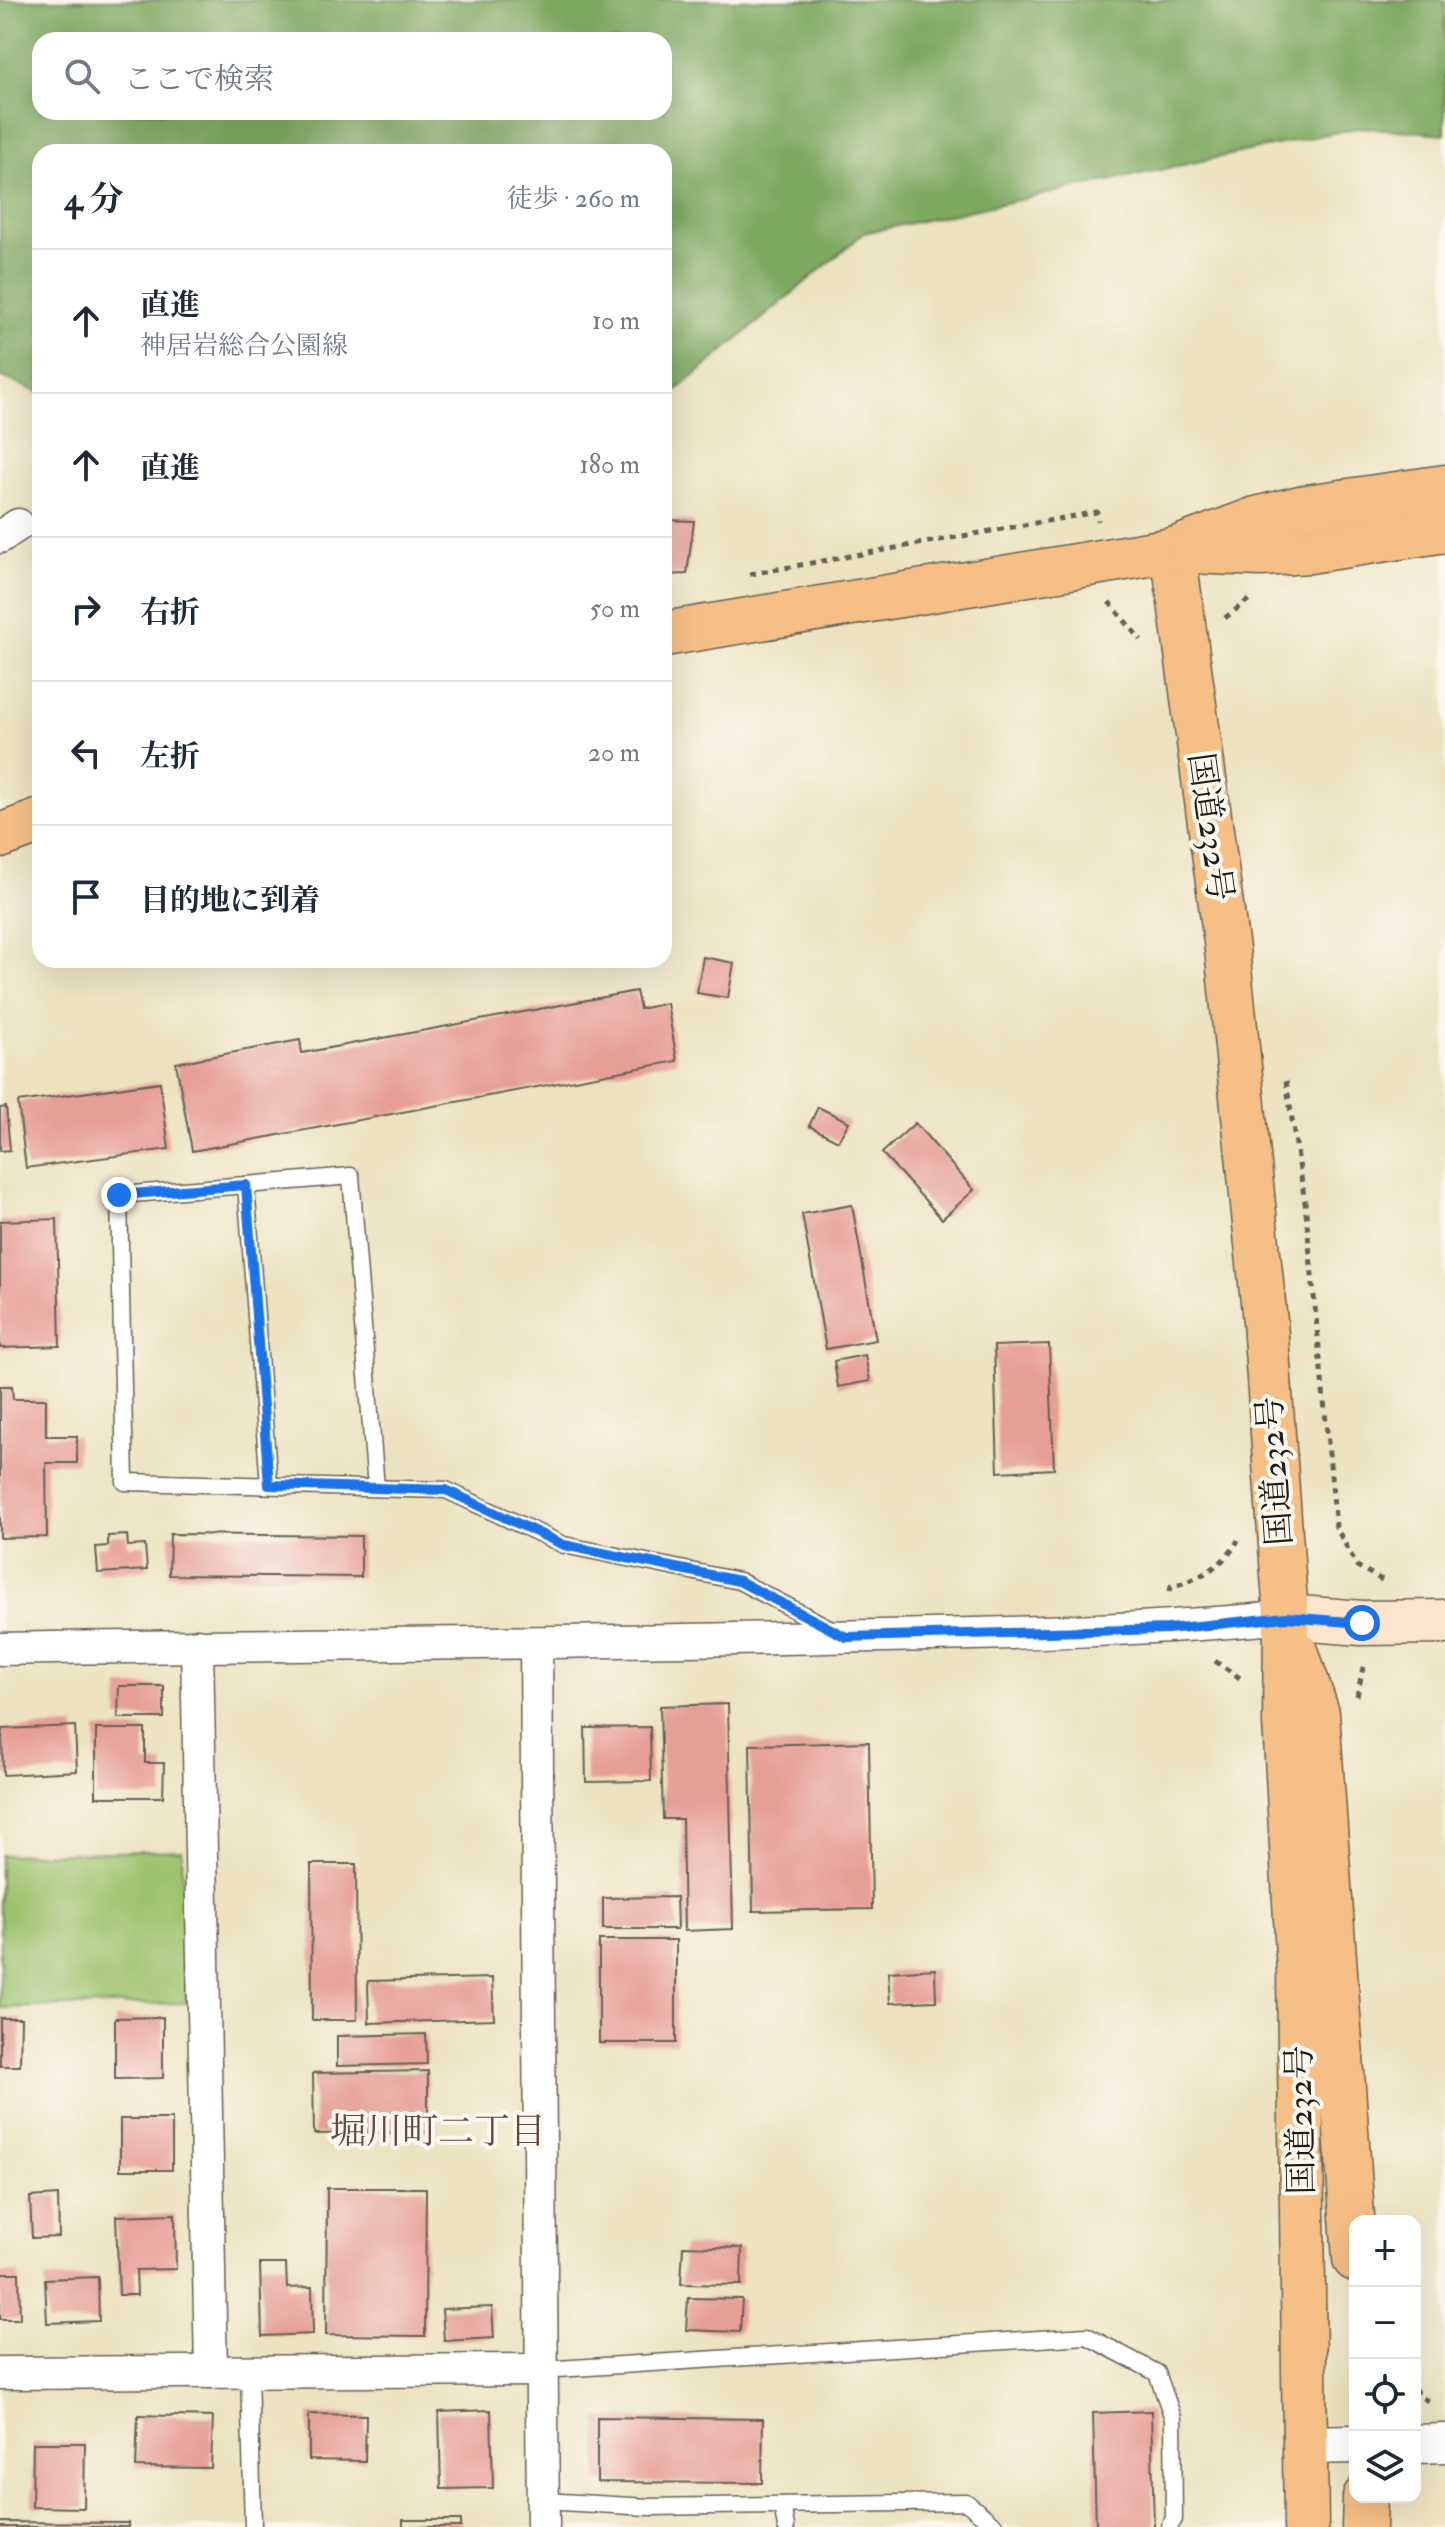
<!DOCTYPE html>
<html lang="ja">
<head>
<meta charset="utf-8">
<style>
  body { margin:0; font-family:"IM FELL Double Pica","Noto Serif JP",serif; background:#f6f6f7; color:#1f2937 }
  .controls { position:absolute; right:24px; bottom:24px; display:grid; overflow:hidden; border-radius:16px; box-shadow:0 8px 32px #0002 }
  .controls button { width:72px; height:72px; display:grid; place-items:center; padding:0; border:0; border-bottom:2px solid #e0e1e3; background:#fff; color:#1f2937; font:40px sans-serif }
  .stop { position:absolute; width:24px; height:24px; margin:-18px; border:6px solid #1a73e8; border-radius:50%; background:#fff }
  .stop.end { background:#1a73e8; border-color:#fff; box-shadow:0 2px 8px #0008 }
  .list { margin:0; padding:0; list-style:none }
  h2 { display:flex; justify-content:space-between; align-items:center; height:104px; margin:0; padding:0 32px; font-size:34px }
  h2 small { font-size:26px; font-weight:400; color:#747a83 }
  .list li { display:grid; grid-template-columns:52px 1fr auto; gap:24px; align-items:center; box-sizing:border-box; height:144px; padding:0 32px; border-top:2px solid #e0e1e3 }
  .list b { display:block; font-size:30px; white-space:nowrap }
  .list p { margin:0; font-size:26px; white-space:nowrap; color:#747a83 }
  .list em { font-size:26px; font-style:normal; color:#747a83 }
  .icon { flex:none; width:44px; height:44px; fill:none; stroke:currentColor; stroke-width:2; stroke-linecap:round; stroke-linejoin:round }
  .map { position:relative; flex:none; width:1445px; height:2527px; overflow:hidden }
  .search { position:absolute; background:#fff; box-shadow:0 8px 32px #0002; left:32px; top:32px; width:640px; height:88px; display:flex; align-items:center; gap:20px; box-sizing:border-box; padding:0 28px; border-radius:24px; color:#747a83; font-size:30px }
  .panel { position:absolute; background:#fff; box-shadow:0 8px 32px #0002; left:32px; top:144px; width:640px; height:824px; border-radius:24px }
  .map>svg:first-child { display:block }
</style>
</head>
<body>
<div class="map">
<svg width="1445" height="2527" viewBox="0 0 1445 2527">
  <rect width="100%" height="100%" fill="#fbf7ec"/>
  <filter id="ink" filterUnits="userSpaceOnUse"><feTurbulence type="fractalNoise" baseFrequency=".0125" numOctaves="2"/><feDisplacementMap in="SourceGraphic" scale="16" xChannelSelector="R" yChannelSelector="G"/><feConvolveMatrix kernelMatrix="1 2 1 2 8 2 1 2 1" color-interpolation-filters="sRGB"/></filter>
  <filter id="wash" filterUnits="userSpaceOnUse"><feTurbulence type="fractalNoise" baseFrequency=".006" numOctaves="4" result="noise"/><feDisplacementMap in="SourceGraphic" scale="32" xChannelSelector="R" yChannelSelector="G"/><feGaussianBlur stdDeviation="1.8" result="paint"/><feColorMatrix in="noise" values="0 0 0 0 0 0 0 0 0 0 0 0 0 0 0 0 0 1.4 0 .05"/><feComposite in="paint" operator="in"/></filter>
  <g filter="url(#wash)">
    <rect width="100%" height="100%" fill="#ece2c0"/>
    <path fill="#9dc36e" stroke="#5c7045" stroke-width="2" d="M182,1850L186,2003L0,2008V1855Z"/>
    <path fill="#7ea961" stroke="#4d623e" stroke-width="2" fill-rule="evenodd" d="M0,0H1445V134L1360,127L864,233L664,401V152H40V393L0,376ZM40,40H664V112H40Z"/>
    <g id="blocks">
      <g fill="#e69e96">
        <path d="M664,520L694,521L687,574L664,575Z"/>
        <path d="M703,957L734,963L728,998L697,993Z"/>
        <path d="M636,991L640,1009L667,1003L677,1061L192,1151L176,1063L300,1040L302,1053Z"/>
        <path d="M160,1082L169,1149L26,1168L18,1102Z"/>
        <path d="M6,1107L10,1150L0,1151V1108Z"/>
        <path d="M818,1107L849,1122L838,1141L809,1126Z"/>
        <path d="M915,1123L974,1190L942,1219L882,1153Z"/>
        <path d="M852,1205L876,1340L826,1349L802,1214Z"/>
        <path d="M57,1219L60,1346L0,1348V1221Z"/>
        <path d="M1049,1344L1054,1469L998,1472L994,1346Z"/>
        <path d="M865,1355L870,1381L838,1387L834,1361Z"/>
        <path d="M0,1386H12L13,1399H46V1436H77V1463H46L47,1537L0,1538Z"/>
        <path d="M170,1534L361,1536V1577L169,1575Z"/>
        <path d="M127,1535L128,1546L145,1545L147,1570L98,1573L96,1547L108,1546V1536Z"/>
        <path d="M119,1686H164V1718H118Z"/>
        <path d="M728,1704L733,1929L684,1931L682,1819H663L660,1706Z"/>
        <path d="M75,1726L77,1771L3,1775L2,1729Z"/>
        <path d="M650,1727L651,1781L586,1782L585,1728Z"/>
        <path d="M96,1729H145V1763H164L163,1797H96Z"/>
        <path d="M869,1742L872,1909L753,1911L750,1745Z"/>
        <path d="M311,1864H356L357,2020H312Z"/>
        <path d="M676,1897L677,1929H603V1898Z"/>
        <rect x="599" y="1940" width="77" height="103"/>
        <path d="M935,1969L936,2001L890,2003L888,1972Z"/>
        <path d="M492,1978L494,2019L369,2023L368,1981Z"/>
        <path d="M163,2017V2078L115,2079V2018Z"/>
        <path d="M0,2018H21L20,2066H0Z"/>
        <path d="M426,2034L427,2064L337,2066V2036Z"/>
        <path d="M428,2071V2132L314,2134L313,2073Z"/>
        <rect x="120" y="2119" width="52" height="51"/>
        <path d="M327,2188H426L425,2336L326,2335Z"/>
        <path d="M58,2195L59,2237L32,2238L30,2197Z"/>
        <path d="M175,2214L176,2269L136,2270L137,2295H119L116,2216Z"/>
        <path d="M683,2246L742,2248L741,2285L681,2284Z"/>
        <path d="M260,2264H286L287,2288L312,2287L313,2334L262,2336Z"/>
        <path d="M0,2273H19L20,2319H0Z"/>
        <path d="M98,2277L99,2321L47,2323L45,2279Z"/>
        <path d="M688,2298L742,2299L740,2332L686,2330Z"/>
        <path d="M492,2307L494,2338L444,2341L442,2309Z"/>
        <path d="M491,2410L493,2488L441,2489L439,2412Z"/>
        <path d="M1151,2411L1154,2527H1096L1093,2413Z"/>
        <path d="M309,2414L366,2415L365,2461L309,2460Z"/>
        <path d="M138,2415L213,2417L211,2468L136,2467Z"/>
        <path d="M597,2417L763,2419L762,2483L597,2482Z"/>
        <path d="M33,2443H85L84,2508L32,2507Z"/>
        <rect x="403" y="2520" width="58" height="7"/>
        <path d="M0,2522L128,2523V2527H0Z"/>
      </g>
    </g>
  </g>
  <g filter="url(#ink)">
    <use href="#blocks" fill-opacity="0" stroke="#656155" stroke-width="2"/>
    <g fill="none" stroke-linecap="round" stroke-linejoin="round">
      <g stroke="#656155" stroke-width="19">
        <g id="service">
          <path d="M246,1185L351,1176L376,1488"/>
          <path d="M269,1485L246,1185L119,1195L125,1482L446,1490L564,1545L739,1581L835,1631"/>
          <path d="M541,2370L1087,2336L1157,2373L1173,2418L1174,2519L1169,2527"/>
          <path d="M249,2371L253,2527"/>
          <path d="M543,2501L649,2507L966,2502L996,2527"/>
          <path d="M782,2505L786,2527"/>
        </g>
      </g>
      <g stroke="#656155" stroke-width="35">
        <g id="minor">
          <path d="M0,537L18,525"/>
          <path d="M536,1644L543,2527"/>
          <path d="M197,1645L211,2372"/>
          <path d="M0,1649C276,1644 552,1644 827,1637C980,1634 1133,1632 1286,1617"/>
          <path d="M0,2373L541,2370"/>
        </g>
      </g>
      <g stroke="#656155" stroke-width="41">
        <g id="tertiary">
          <path d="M1415,2444L1445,2443"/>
          <path d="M1307,2445L1355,2444"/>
        </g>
      </g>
      <g stroke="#656155" stroke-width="47">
        <path id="secondary" d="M1286,1617L1362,1623L1445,1622"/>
      </g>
      <g stroke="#656155" stroke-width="47">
        <g id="trunk">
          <path d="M664,634L1173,550L1227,949L1265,1322L1286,1617L1285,1722L1299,1973L1306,2527"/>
          <path d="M0,836L40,821"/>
          <path d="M1297,1654L1317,1713L1355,2259"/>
          <path d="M1364,2527L1365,2497"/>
        </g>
      </g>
      <g stroke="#656155" stroke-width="47">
        <g id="motorway">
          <path d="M1173,550L1256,519L1300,508L1445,487"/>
          <path d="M1189,551L1262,554L1309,551L1445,530"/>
        </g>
      </g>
      <g stroke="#656155" stroke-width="5" stroke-dasharray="6 6" stroke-linecap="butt">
        <path d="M750,574L1097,512L1098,521"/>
        <path d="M1109,602L1141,640"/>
        <path d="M1225,618L1252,597"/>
        <path d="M1286,1081L1305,1202L1336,1527L1357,1566L1382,1580"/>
        <path d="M1170,1591L1171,1586C1195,1582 1227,1564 1238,1540"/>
        <path d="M1215,1661L1243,1680"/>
        <path d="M1357,1696L1364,1663"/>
        <path d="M1415,2389L1419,2396L1432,2403"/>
      </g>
      <use href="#service" stroke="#fff" stroke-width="16"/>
      <use href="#minor" stroke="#fff" stroke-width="32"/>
      <use href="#tertiary" stroke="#fff" stroke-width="38"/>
      <use href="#secondary" stroke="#fbe5cf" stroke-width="44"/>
      <use href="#trunk" stroke="#f5bf86" stroke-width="44"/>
      <use href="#motorway" stroke="#f5bf86" stroke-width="44"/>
    </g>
  </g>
  <g fill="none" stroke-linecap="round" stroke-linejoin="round" filter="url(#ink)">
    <path stroke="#1a73e8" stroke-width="10" d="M119,1195L246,1185L269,1485L446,1490L564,1545L739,1581L846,1637L1168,1629L1286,1617L1362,1623"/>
  </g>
  <g text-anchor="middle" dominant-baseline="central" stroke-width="8" stroke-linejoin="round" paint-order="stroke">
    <g font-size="34" fill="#1c1c1c" stroke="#fbf7ec">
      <text transform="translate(1210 827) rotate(82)">国道232号</text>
      <text transform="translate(1275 1471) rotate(-94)">国道232号</text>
      <text transform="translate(1301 2120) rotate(-91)">国道232号</text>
    </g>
    <g font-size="36" fill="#634a47" stroke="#fbf7ec">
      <text x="438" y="2131">堀川町二丁目</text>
    </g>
  </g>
</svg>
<div class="controls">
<button>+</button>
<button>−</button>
<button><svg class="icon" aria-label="locate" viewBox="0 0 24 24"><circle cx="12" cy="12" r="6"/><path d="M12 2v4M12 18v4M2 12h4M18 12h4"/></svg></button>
<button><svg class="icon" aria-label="layers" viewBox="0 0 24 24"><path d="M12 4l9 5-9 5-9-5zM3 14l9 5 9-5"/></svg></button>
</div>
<div class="stop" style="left:1362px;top:1623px"></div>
<div class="stop end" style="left:119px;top:1195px"></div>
<div class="search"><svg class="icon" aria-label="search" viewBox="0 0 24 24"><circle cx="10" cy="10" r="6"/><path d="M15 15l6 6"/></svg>ここで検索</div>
<section class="panel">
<h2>4 分<small>徒歩 · 260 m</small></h2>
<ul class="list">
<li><svg class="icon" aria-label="ahead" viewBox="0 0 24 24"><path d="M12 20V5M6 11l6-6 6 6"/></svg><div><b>直進</b><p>神居岩総合公園線</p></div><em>10 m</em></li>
<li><svg class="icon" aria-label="ahead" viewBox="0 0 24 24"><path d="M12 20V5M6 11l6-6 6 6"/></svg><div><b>直進</b></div><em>180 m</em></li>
<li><svg class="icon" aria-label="right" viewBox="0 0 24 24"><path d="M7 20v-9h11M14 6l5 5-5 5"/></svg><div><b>右折</b></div><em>50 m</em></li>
<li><svg class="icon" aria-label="left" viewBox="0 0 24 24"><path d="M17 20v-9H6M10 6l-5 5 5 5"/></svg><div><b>左折</b></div><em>20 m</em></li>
<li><svg class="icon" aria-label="arrive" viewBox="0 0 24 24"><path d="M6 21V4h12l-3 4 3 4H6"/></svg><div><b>目的地に到着</b></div></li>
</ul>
</section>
</div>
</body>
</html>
